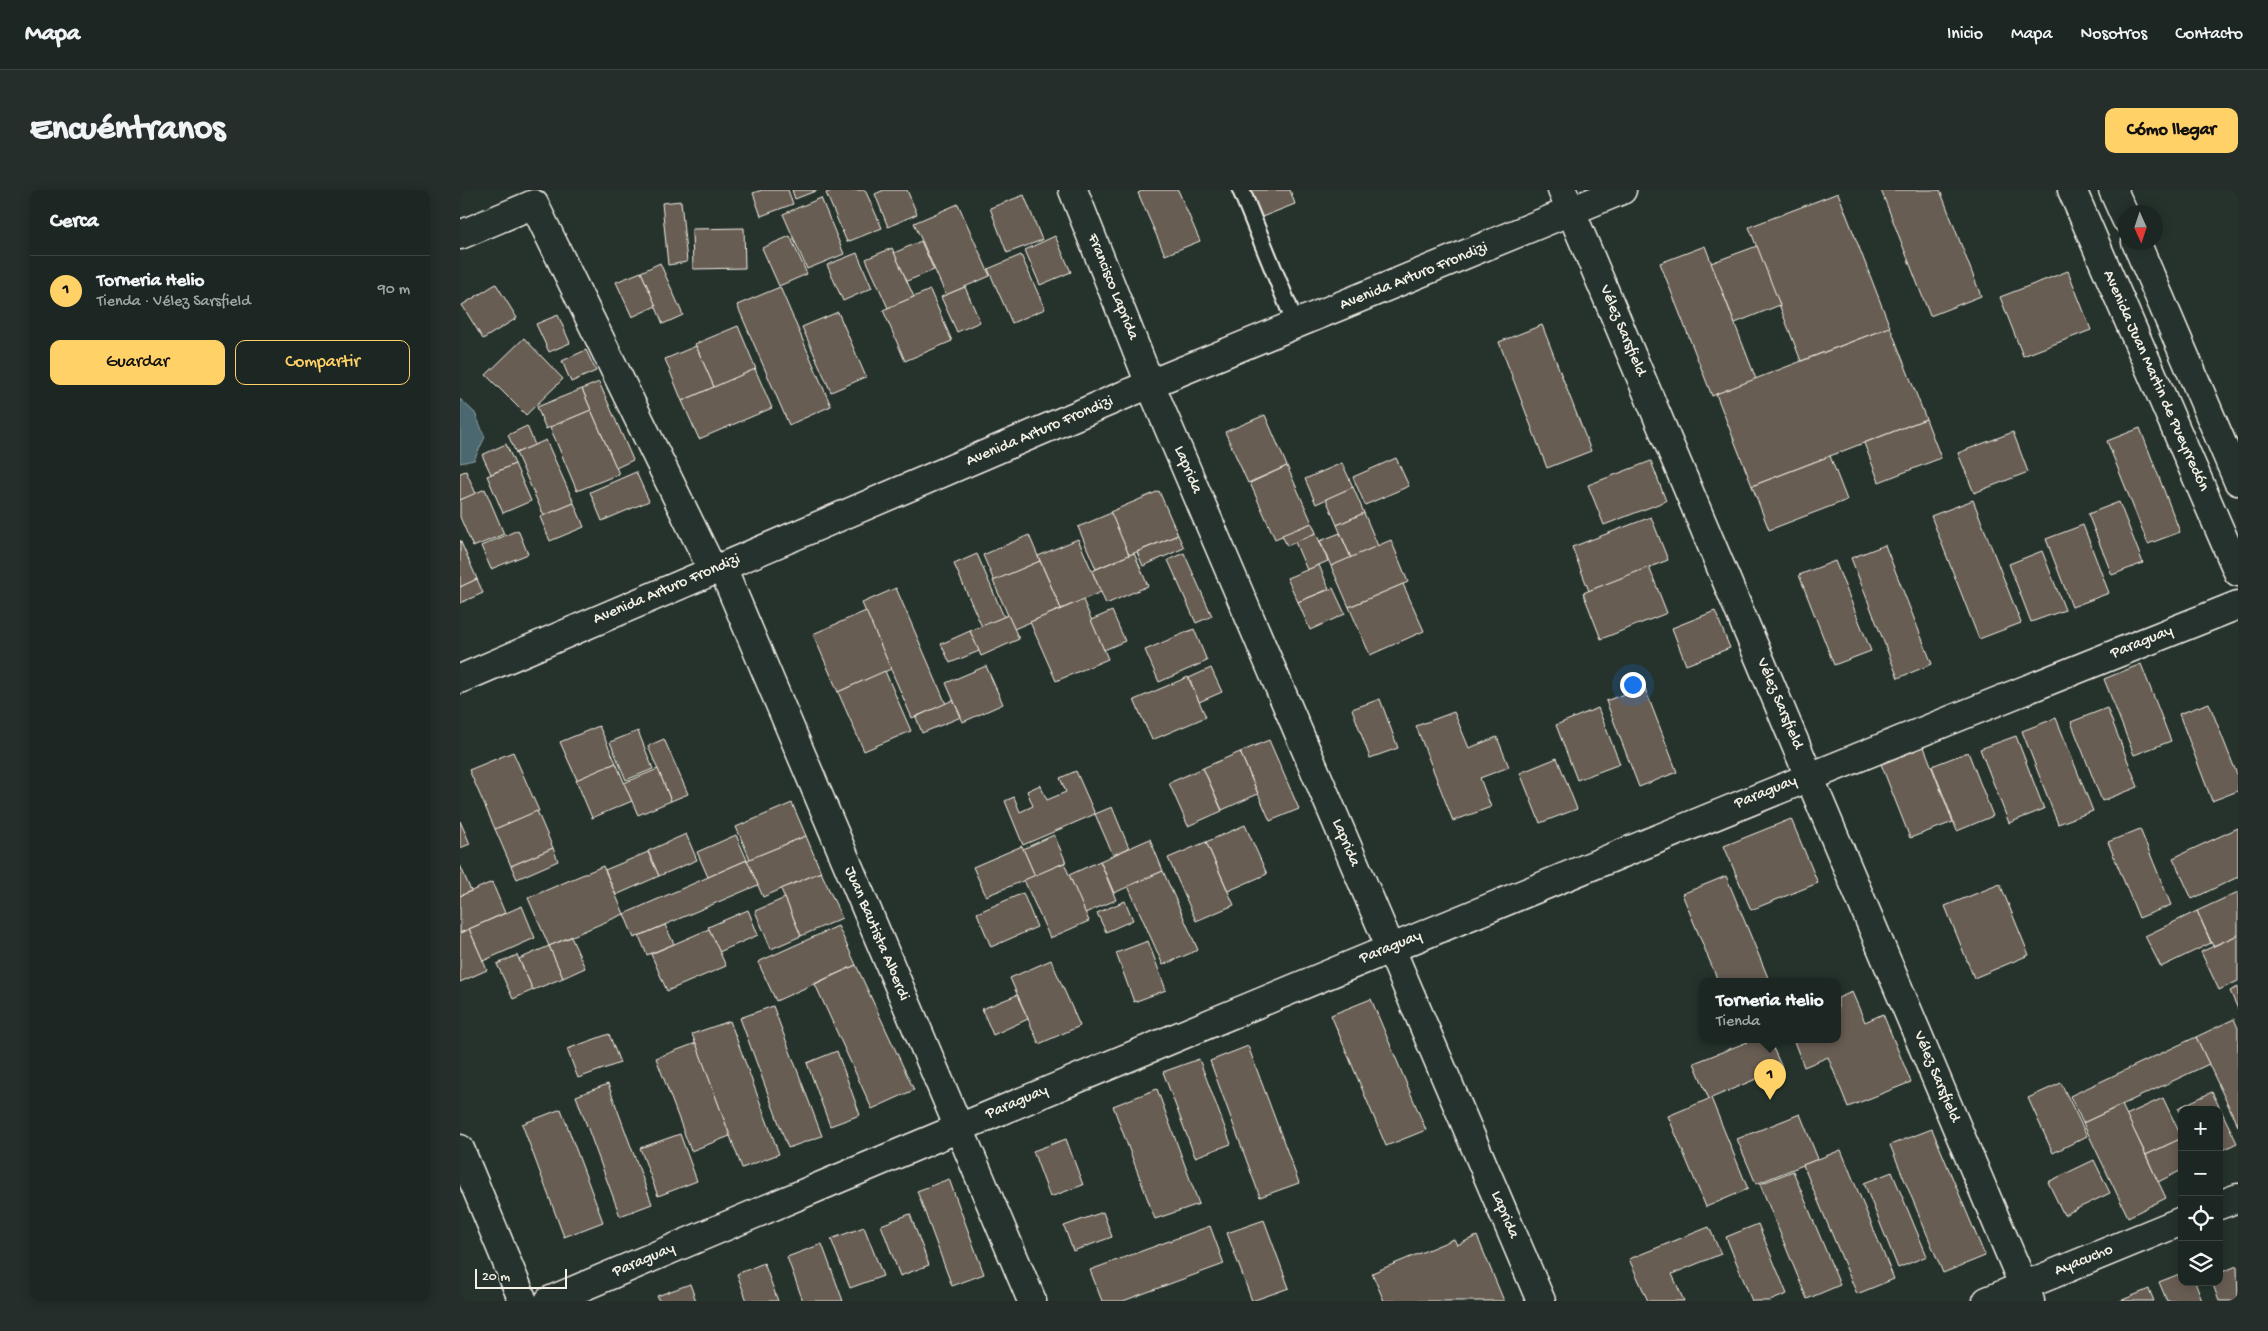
<!DOCTYPE html>
<html lang="es">
<head>
<meta charset="utf-8">
<style>
  body { margin:0; font-family:"Gochi Hand",sans-serif; background:#252e2a; color:#f1f3f6 }
  .controls { position:absolute; right:15px; bottom:15px; display:grid; overflow:hidden; border-radius:10px; box-shadow:0 2px 12px #0003 }
  .controls button { width:45px; height:45px; display:grid; place-items:center; padding:0; border:0; border-bottom:1px solid #3a4340; background:#1c2622; color:#f1f3f6; font:25px sans-serif }
  .compass { position:absolute; left:1658px; top:15px; width:45px; height:45px; border-radius:50%; background:#1c2622; box-shadow:0 2px 12px #0003; rotate:177deg }
  .scale { position:absolute; left:15px; bottom:12px; width:92px; box-sizing:border-box; padding-left:5px; border:2px solid #f4f1e8; border-top:0; font-size:14px; line-height:18px; white-space:nowrap; color:#f4f1e8; -webkit-text-stroke:4px #26332d; paint-order:stroke }
  .you { position:absolute; left:1172px; top:494px; width:18px; height:18px; margin:-12px; border:4px solid #fff; border-radius:50%; background:#1a73e8; box-shadow:0 0 0 8px #1a73e833 }
  .badge { display:grid; place-items:center; width:32px; height:32px; border-radius:50%; background:#ffd166; color:#111; font-size:16px; font-weight:700 }
  .pin { position:absolute; translate:-50% -41px; filter:drop-shadow(0 1px 2px #0008) }
  .pin::after { content:''; position:absolute; top:26px; width:18px; height:15px; background:inherit; clip-path:polygon(0 0,100% 0,50% 100%) }
  .popup { position:absolute; left:1239px; top:788px; width:142px; height:65px; box-sizing:border-box; display:grid; place-content:center; border-radius:10px; background:#1c2622; filter:drop-shadow(0 1px 4px #0005); font-size:16px; white-space:nowrap; color:#a0a5a5 }
  .popup b { font-size:19px; color:#f1f3f6 }
  .popup::after { content:''; position:absolute; left:50%; top:100%; margin-left:-10px; border:10px solid transparent; border-top-color:#1c2622 }
  .list { margin:0; padding:0; list-style:none }
  h2 { display:flex; justify-content:space-between; align-items:center; height:65px; margin:0; padding:0 20px; font-size:21px }
  h2 small { font-size:16px; font-weight:400; color:#a0a5a5 }
  .list li { display:grid; grid-template-columns:32px 1fr auto; gap:15px; align-items:center; box-sizing:border-box; height:70px; padding:0 20px; border-top:1px solid #3a4340 }
  .list b { display:block; font-size:19px; white-space:nowrap }
  .list p { margin:0; font-size:16px; white-space:nowrap; color:#a0a5a5 }
  .list em { font-size:16px; font-style:normal; color:#a0a5a5 }
  .actions { display:flex; gap:10px; padding:15px 20px }
  .actions a { flex:1; padding:11px 0; border:1px solid #ffd166; border-radius:10px; text-align:center; font-size:18px; color:#ffd166 }
  .actions .main { background:#ffd166; color:#111 }
  .icon { flex:none; width:28px; height:28px; fill:none; stroke:currentColor; stroke-width:2; stroke-linecap:round; stroke-linejoin:round }
  .map { position:relative; flex:none; width:1778px; height:1111px; overflow:hidden; border-radius:10px }
  header { display:flex; align-items:center; gap:30px; box-sizing:border-box; height:70px; padding:0 25px; background:#1c2622; border-bottom:1px solid #3a4340 }
  header strong { font-size:24px }
  nav { display:flex; gap:28px; margin-inline-start:auto; font-size:18px }
  .intro { display:flex; align-items:center; justify-content:space-between; box-sizing:border-box; height:120px; padding:0 30px }
  h1 { margin:0; font-size:35px }
  .button { padding:12px 22px; border-radius:10px; background:#ffd166; color:#111; font-size:18px; font-weight:700 }
  main { display:flex; gap:30px; padding:0 30px }
  aside { flex:1; background:#1c2622; border-radius:10px; box-shadow:0 2px 12px #0003 }
  .map>svg:first-child { display:block }
</style>
</head>
<body>
<header>
<strong>Mapa</strong>
<nav><a>Inicio</a><a>Mapa</a><a>Nosotros</a><a>Contacto</a></nav>
</header>
<div class="intro"><h1>Encuéntranos</h1><a class="button">Cómo llegar</a></div>
<main>
<aside>
<h2>Cerca<small></small></h2>
<ul class="list">
<li><span class="badge">1</span><div><b>Torneria Helio</b><p>Tienda · Vélez Sarsfield</p></div><em>90 m</em></li>
</ul>
<div class="actions"><a class="main">Guardar</a><a>Compartir</a></div>
</aside>
<div class="map">
<svg width="1778" height="1111" viewBox="0 0 1778 1111">
  <rect width="100%" height="100%" fill="#26332d"/>
  <filter id="ink" filterUnits="userSpaceOnUse"><feTurbulence type="fractalNoise" baseFrequency=".02" numOctaves="2"/><feDisplacementMap in="SourceGraphic" scale="10" xChannelSelector="R" yChannelSelector="G"/><feConvolveMatrix kernelMatrix="1 2 1 2 8 2 1 2 1" color-interpolation-filters="sRGB"/></filter>
  <g filter="url(#ink)">
    <path fill="#4b6871" stroke="#8f9fa1" d="M0,209L15,223L25,247L14,270L0,273Z"/>
    <g fill="#685d52" stroke="#f4f1e8">
      <path d="M302,0H328L333,14L301,26L293,3Z"/>
      <path d="M332,0H358L335,9Z"/>
      <path d="M374,0H405L422,38L387,52L366,3Z"/>
      <path d="M424,0H447L457,24L428,37L415,4Z"/>
      <path d="M684,0H718L740,51L705,65L678,3Z"/>
      <path d="M791,0H830L835,14L802,27Z"/>
      <path d="M1421,0H1480L1521,106L1470,126Z"/>
      <path d="M1378,3L1430,137L1341,171L1289,37Z"/>
      <path d="M564,5L582,50L547,63L530,18Z"/>
      <path d="M361,8L384,64L347,79L323,24Z"/>
      <path d="M221,11L227,72L208,75L202,13Z"/>
      <path d="M498,14L530,86L486,105L454,33Z"/>
      <path d="M284,38L285,78L233,79L232,39Z"/>
      <path d="M330,46L347,84L319,96L302,58Z"/>
      <path d="M595,46L611,82L580,95L565,60Z"/>
      <path d="M461,51L474,80L447,91L434,63Z"/>
      <path d="M1245,56L1296,189L1252,206L1200,73Z"/>
      <path d="M1297,56L1320,115L1275,133L1251,73Z"/>
      <path d="M432,58L454,107L428,118L406,69Z"/>
      <path d="M397,63L412,98L383,111L367,75Z"/>
      <path d="M561,65L585,119L552,133L528,79Z"/>
      <path d="M200,73L223,125L203,134L181,82Z"/>
      <path d="M1608,81L1631,140L1563,166L1540,107Z"/>
      <path d="M181,82L196,116L172,127L156,92Z"/>
      <path d="M36,94L57,128L23,149L2,115Z"/>
      <path d="M320,97L371,216L329,235L277,115Z"/>
      <path d="M505,97L520,132L497,142L481,107Z"/>
      <path d="M470,100L492,151L445,171L423,120Z"/>
      <path d="M378,122L406,187L371,202L342,137Z"/>
      <path d="M98,125L110,153L89,162L76,134Z"/>
      <path d="M1082,135L1131,261L1087,278L1039,152Z"/>
      <path d="M278,136L296,179L254,197L235,154Z"/>
      <path d="M1430,137L1466,229L1292,296L1256,204Z"/>
      <path d="M64,148L103,189L66,225L26,185Z"/>
      <path d="M236,156L254,197L222,211L205,169Z"/>
      <path d="M126,160L136,181L111,192L102,171Z"/>
      <path d="M295,179L312,218L239,249L222,211Z"/>
      <path d="M139,192L173,270L156,278L122,199Z"/>
      <path d="M122,199L131,220L86,239L77,217Z"/>
      <path d="M131,220L159,284L117,301L90,237Z"/>
      <path d="M805,225L827,276L788,293L765,242Z"/>
      <path d="M1466,229L1481,268L1419,292L1404,253Z"/>
      <path d="M67,236L75,255L56,263L48,245Z"/>
      <path d="M1680,238L1720,342L1688,354L1647,251Z"/>
      <path d="M1553,242L1568,282L1514,303L1498,263Z"/>
      <path d="M86,250L114,313L84,326L56,263Z"/>
      <path d="M46,254L55,274L31,284L22,265Z"/>
      <path d="M1370,266L1387,310L1309,340L1292,296Z"/>
      <path d="M936,268L949,296L905,315L893,287Z"/>
      <path d="M1191,271L1206,311L1144,335L1128,295Z"/>
      <path d="M882,273L893,297L856,314L845,289Z"/>
      <path d="M55,274L71,311L43,323L27,286Z"/>
      <path d="M827,276L852,333L815,349L790,293Z"/>
      <path d="M6,281L16,304L0,310V283Z"/>
      <path d="M176,282L189,311L142,331L130,302Z"/>
      <path d="M893,297L904,323L877,335L866,309Z"/>
      <path d="M25,299L44,344L13,357L0,327V310Z"/>
      <path d="M699,301L718,345L669,365L650,322Z"/>
      <path d="M1513,310L1561,433L1519,449L1471,326Z"/>
      <path d="M1659,312L1683,373L1652,385L1628,324Z"/>
      <path d="M114,313L124,337L90,351L80,327Z"/>
      <path d="M651,323L669,365L636,379L618,337Z"/>
      <path d="M904,323L918,356L891,368L877,335Z"/>
      <path d="M1191,327L1208,370L1129,401L1112,357Z"/>
      <path d="M852,333L856,343L827,356L822,345Z"/>
      <path d="M1623,335L1649,403L1612,417L1586,349Z"/>
      <path d="M58,340L68,364L31,379L21,356Z"/>
      <path d="M856,343L868,371L847,380L835,352Z"/>
      <path d="M880,343L891,368L871,376L860,351Z"/>
      <path d="M569,345L580,371L534,391L523,365Z"/>
      <path d="M718,345L724,358L683,376L677,362Z"/>
      <path d="M618,349L641,402L601,419L578,366Z"/>
      <path d="M0,350L17,389L0,397Z"/>
      <path d="M931,350L948,392L889,417L871,376Z"/>
      <path d="M1425,355L1472,474L1438,488L1391,368Z"/>
      <path d="M1582,361L1605,420L1571,432L1549,374Z"/>
      <path d="M674,363L688,396L646,414L632,381Z"/>
      <path d="M724,363L752,426L736,433L708,370Z"/>
      <path d="M517,364L544,427L522,437L494,374Z"/>
      <path d="M580,371L601,419L554,439L533,391Z"/>
      <path d="M1375,371L1411,461L1374,475L1339,385Z"/>
      <path d="M859,375L869,399L838,412L827,388Z"/>
      <path d="M1189,377L1207,423L1141,449L1123,403Z"/>
      <path d="M17,389L23,403L0,413V397Z"/>
      <path d="M943,394L964,441L910,465L889,417Z"/>
      <path d="M436,398L486,514L452,528L402,413Z"/>
      <path d="M873,398L885,424L850,440L838,412Z"/>
      <path d="M623,410L648,469L596,491L570,432Z"/>
      <path d="M406,421L431,479L378,502L353,444Z"/>
      <path d="M652,421L665,451L644,460L631,430Z"/>
      <path d="M1255,421L1270,458L1226,475L1212,438Z"/>
      <path d="M548,425L559,449L521,466L510,441Z"/>
      <path d="M734,439L747,471L699,492L685,460Z"/>
      <path d="M510,441L519,461L490,473L481,454Z"/>
      <path d="M1681,474L1711,551L1674,565L1644,489Z"/>
      <path d="M526,476L543,514L503,532L486,493Z"/>
      <path d="M751,478L762,502L739,512L729,488Z"/>
      <path d="M425,481L451,541L404,561L378,502Z"/>
      <path d="M728,487L746,527L692,550L674,510Z"/>
      <path d="M1184,496L1217,582L1179,597L1146,511Z"/>
      <path d="M920,509L938,558L910,568L892,519Z"/>
      <path d="M493,510L501,527L462,543L456,527Z"/>
      <path d="M1749,513L1778,587V601L1752,611L1719,524Z"/>
      <path d="M1138,518L1160,574L1117,590L1096,535Z"/>
      <path d="M1647,518L1678,597L1642,611L1611,532Z"/>
      <path d="M994,522L1009,558L1037,547L1049,577L1020,588L1031,617L993,631L956,536Z"/>
      <path d="M1596,528L1633,621L1598,634L1562,541Z"/>
      <path d="M139,536L156,573L117,590L100,552Z"/>
      <path d="M178,541L193,579L166,590L150,552Z"/>
      <path d="M1556,546L1584,619L1549,633L1520,559Z"/>
      <path d="M204,549L228,604L211,611L188,556Z"/>
      <path d="M809,550L839,619L810,631L780,562Z"/>
      <path d="M1464,557L1493,632L1450,648L1421,574Z"/>
      <path d="M53,562L79,621L35,639L9,580Z"/>
      <path d="M780,562L798,604L762,620L743,578Z"/>
      <path d="M1508,562L1533,626L1497,641L1472,576Z"/>
      <path d="M1097,568L1117,619L1080,633L1060,583Z"/>
      <path d="M156,573L172,611L132,628L116,590Z"/>
      <path d="M743,578L762,621L728,636L709,593Z"/>
      <path d="M198,579L211,611L178,625L164,593Z"/>
      <path d="M616,581L635,624L563,655L545,611L554,607L560,622L573,616L567,601L580,595L587,610L606,602L600,588Z"/>
      <path d="M332,613L346,646L290,669L276,637Z"/>
      <path d="M652,617L669,658L653,665L635,624Z"/>
      <path d="M77,621L93,658L51,676L35,639Z"/>
      <path d="M1331,629L1358,693L1291,720L1264,656Z"/>
      <path d="M0,631L10,654L0,658Z"/>
      <path d="M785,635L807,684L768,701L746,652Z"/>
      <path d="M1778,638V687L1732,709L1713,668Z"/>
      <path d="M1680,639L1711,715L1679,728L1648,652Z"/>
      <path d="M226,644L237,670L199,686L188,661Z"/>
      <path d="M276,645L287,670L248,687L237,662Z"/>
      <path d="M594,645L606,672L575,686L563,659Z"/>
      <path d="M346,646L361,682L303,707L287,670Z"/>
      <path d="M690,649L703,681L654,703L640,671Z"/>
      <path d="M746,652L774,715L736,731L708,668Z"/>
      <path d="M562,656L575,686L526,706L513,677Z"/>
      <path d="M93,658L98,671L57,689L51,676Z"/>
      <path d="M188,662L199,686L156,705L145,680Z"/>
      <path d="M287,670L298,695L174,748L164,724Z"/>
      <path d="M640,671L656,710L625,723L609,685Z"/>
      <path d="M604,673L629,731L590,748L564,690Z"/>
      <path d="M0,675L11,701L0,706Z"/>
      <path d="M143,676L164,724L89,756L68,708Z"/>
      <path d="M703,681L738,760L703,775L668,696Z"/>
      <path d="M361,682L382,728L341,746L321,699Z"/>
      <path d="M1266,686L1309,790L1306,791H1258L1222,704Z"/>
      <path d="M32,692L45,723L0,743V706Z"/>
      <path d="M1540,694L1569,765L1514,788L1485,716Z"/>
      <path d="M1778,702V745L1753,756L1737,721Z"/>
      <path d="M563,703L577,737L531,757L517,723Z"/>
      <path d="M325,708L341,746L311,759L295,721Z"/>
      <path d="M665,711L673,730L646,742L637,723Z"/>
      <path d="M62,716L75,748L23,771L9,739Z"/>
      <path d="M288,720L298,745L259,762L248,737Z"/>
      <path d="M1737,721L1751,753L1701,777L1685,746Z"/>
      <path d="M205,735L214,754L187,765L179,746Z"/>
      <path d="M378,736L396,775L316,811L298,772Z"/>
      <path d="M9,739L27,780L0,792V743Z"/>
      <path d="M249,739L266,776L207,801L191,764Z"/>
      <path d="M1778,745V791L1759,800L1741,762Z"/>
      <path d="M111,747L125,778L103,788L89,756Z"/>
      <path d="M688,751L706,800L674,812L656,763Z"/>
      <path d="M89,756L103,788L73,800L59,769Z"/>
      <path d="M57,765L73,800L53,809L37,774Z"/>
      <path d="M591,770L620,836L579,854L550,788Z"/>
      <path d="M396,775L454,900L412,919L355,794Z"/>
      <path d="M1778,797V819L1770,801Z"/>
      <path d="M1392,802L1405,832L1423,824L1451,892L1388,917L1368,867L1344,877L1333,849H1378V808Z"/>
      <path d="M557,805L568,829L533,845L522,819Z"/>
      <path d="M911,809L966,940L926,956L871,825Z"/>
      <path d="M313,816L362,946L328,958L280,828Z"/>
      <path d="M1774,829L1778,838V936L1736,847Z"/>
      <path d="M270,831L319,964L282,978L232,844Z"/>
      <path d="M149,844L160,873L118,888L107,859Z"/>
      <path d="M1736,847L1749,874L1623,933L1610,906Z"/>
      <path d="M1295,849H1309L1322,878L1249,909L1234,873Z"/>
      <path d="M236,853L270,946L231,961L196,868Z"/>
      <path d="M788,856L839,993L800,1007L750,871Z"/>
      <path d="M377,861L400,925L370,936L347,873Z"/>
      <path d="M739,869L771,954L735,967L703,882Z"/>
      <path d="M1601,893L1627,946L1593,963L1568,908Z"/>
      <path d="M148,894L192,1014L160,1026L116,906Z"/>
      <path d="M697,899L739,1014L695,1029L653,916Z"/>
      <path d="M1752,902L1777,953L1759,962V920H1722V925L1718,918Z"/>
      <path d="M1251,908L1288,999L1246,1017L1208,926Z"/>
      <path d="M1703,908L1722,948L1686,965L1666,925Z"/>
      <path d="M1662,915L1706,1008L1668,1027L1623,933Z"/>
      <path d="M101,919L143,1032L104,1047L62,934Z"/>
      <path d="M1340,924L1358,969L1296,994L1277,949Z"/>
      <path d="M1472,939L1525,1066L1483,1083L1430,955Z"/>
      <path d="M220,944L237,991L198,1006L180,958Z"/>
      <path d="M1722,948V980L1698,992L1686,965Z"/>
      <path d="M606,949L623,995L590,1007L573,961Z"/>
      <path d="M1381,960L1434,1089L1397,1104L1343,975Z"/>
      <path d="M1634,970L1650,1003L1604,1025L1588,992Z"/>
      <path d="M1333,981L1380,1095L1347,1109L1300,994Z"/>
      <path d="M1432,982L1467,1066L1438,1078L1404,993Z"/>
      <path d="M489,989L524,1084L492,1096L457,1001Z"/>
      <path d="M643,1022L652,1047L613,1061L604,1036Z"/>
      <path d="M450,1024L469,1075L440,1086L421,1035Z"/>
      <path d="M804,1030L829,1098L792,1111L767,1043Z"/>
      <path d="M1298,1034L1327,1104L1310,1111H1292L1266,1047Z"/>
      <path d="M750,1036L764,1074L663,1111H642L630,1080Z"/>
      <path d="M404,1037L423,1086L390,1098L371,1049Z"/>
      <path d="M1249,1037L1261,1064L1212,1084L1224,1111H1188L1169,1069Z"/>
      <path d="M1017,1046L1044,1111H924L912,1083L994,1049L997,1055Z"/>
      <path d="M362,1054L383,1111H343L327,1067Z"/>
      <path d="M304,1073L318,1111H287L277,1084Z"/>
      <path d="M1777,1076L1778,1111H1759L1752,1092H1759V1083Z"/>
      <path d="M1722,1083V1092H1735L1742,1111H1707L1699,1092Z"/>
      <path d="M230,1094L236,1111H199L197,1106Z"/>
      <path d="M1689,1099L1694,1111H1660Z"/>
    </g>
    <g fill="none" stroke-linecap="round" stroke-linejoin="round">
      <g stroke="#f4f1e8" stroke-width="20">
        <path id="service" d="M781,0L836,135"/>
      </g>
      <g stroke="#f4f1e8" stroke-width="31">
        <g id="minor">
          <path d="M613,0L690,194L1081,1111"/>
          <path d="M1102,0L1570,1111"/>
          <path d="M0,45L74,14L253,381"/>
          <path d="M262,377L572,1111"/>
          <path d="M0,959L63,1111"/>
          <path d="M1759,1015L1778,1008"/>
          <path d="M89,1111C650,873 1212,640 1778,415"/>
          <path d="M1527,1111L1722,1031"/>
        </g>
      </g>
      <g stroke="#f4f1e8" stroke-width="31">
        <g id="secondary">
          <path d="M1612,0L1778,382"/>
          <path d="M1653,0L1666,29"/>
          <path d="M1676,52L1778,291"/>
          <path d="M0,489L690,194L1162,0"/>
        </g>
      </g>
      <use href="#service" stroke="#26332d" stroke-width="16"/>
      <use href="#minor" stroke="#26332d" stroke-width="28"/>
      <use href="#secondary" stroke="#26332d" stroke-width="28"/>
    </g>
  </g>
  <g text-anchor="middle" dominant-baseline="central" stroke-width="4" stroke-linejoin="round" paint-order="stroke">
    <g font-size="16" fill="#f4f1e8" stroke="#26332d">
      <text transform="translate(954 87) rotate(-22)">Avenida Arturo Frondizi</text>
      <text transform="translate(652 97) rotate(68)">Francisco Laprida</text>
      <text transform="translate(1162 141) rotate(67)">Vélez Sarsfield</text>
      <text transform="translate(1695 191) rotate(66)">Avenida Juan Martin de Pueyrredón</text>
      <text transform="translate(580 242) rotate(-23)">Avenida Arturo Frondizi</text>
      <text transform="translate(727 280) rotate(67)">Laprida</text>
      <text transform="translate(207 400) rotate(-23)">Avenida Arturo Frondizi</text>
      <text transform="translate(1682 453) rotate(-22)">Paraguay</text>
      <text transform="translate(1319 514) rotate(67)">Vélez Sarsfield</text>
      <text transform="translate(1306 603) rotate(-22)">Paraguay</text>
      <text transform="translate(885 653) rotate(67)">Laprida</text>
      <text transform="translate(416 744) rotate(67)">Juan Bautista Alberdi</text>
      <text transform="translate(931 758) rotate(-22)">Paraguay</text>
      <text transform="translate(1476 887) rotate(67)">Vélez Sarsfield</text>
      <text transform="translate(557 913) rotate(-23)">Paraguay</text>
      <text transform="translate(1044 1025) rotate(67)">Laprida</text>
      <text transform="translate(184 1071) rotate(-23)">Paraguay</text>
      <text transform="translate(1624 1071) rotate(-22)">Ayacucho</text>
    </g>
  </g>
</svg>
<div class="controls">
<button>+</button>
<button>−</button>
<button><svg class="icon" aria-label="locate" viewBox="0 0 24 24"><circle cx="12" cy="12" r="6"/><path d="M12 2v4M12 18v4M2 12h4M18 12h4"/></svg></button>
<button><svg class="icon" aria-label="layers" viewBox="0 0 24 24"><path d="M12 4l9 5-9 5-9-5zM3 14l9 5 9-5"/></svg></button>
</div>
<svg class="compass" viewBox="-18 -18 36 36"><path d="M0-13l5 13h-10z" fill="#e53935"/><path d="M0 13l5-13h-10z" fill="#a0a5a5"/></svg>
<div class="scale">20 m</div>
<div class="you"></div>
<div class="pin badge" style="left:1310px;top:910px">1</div>
<div class="popup"><b>Torneria Helio</b>Tienda</div>
</div>
</main>
</body>
</html>
